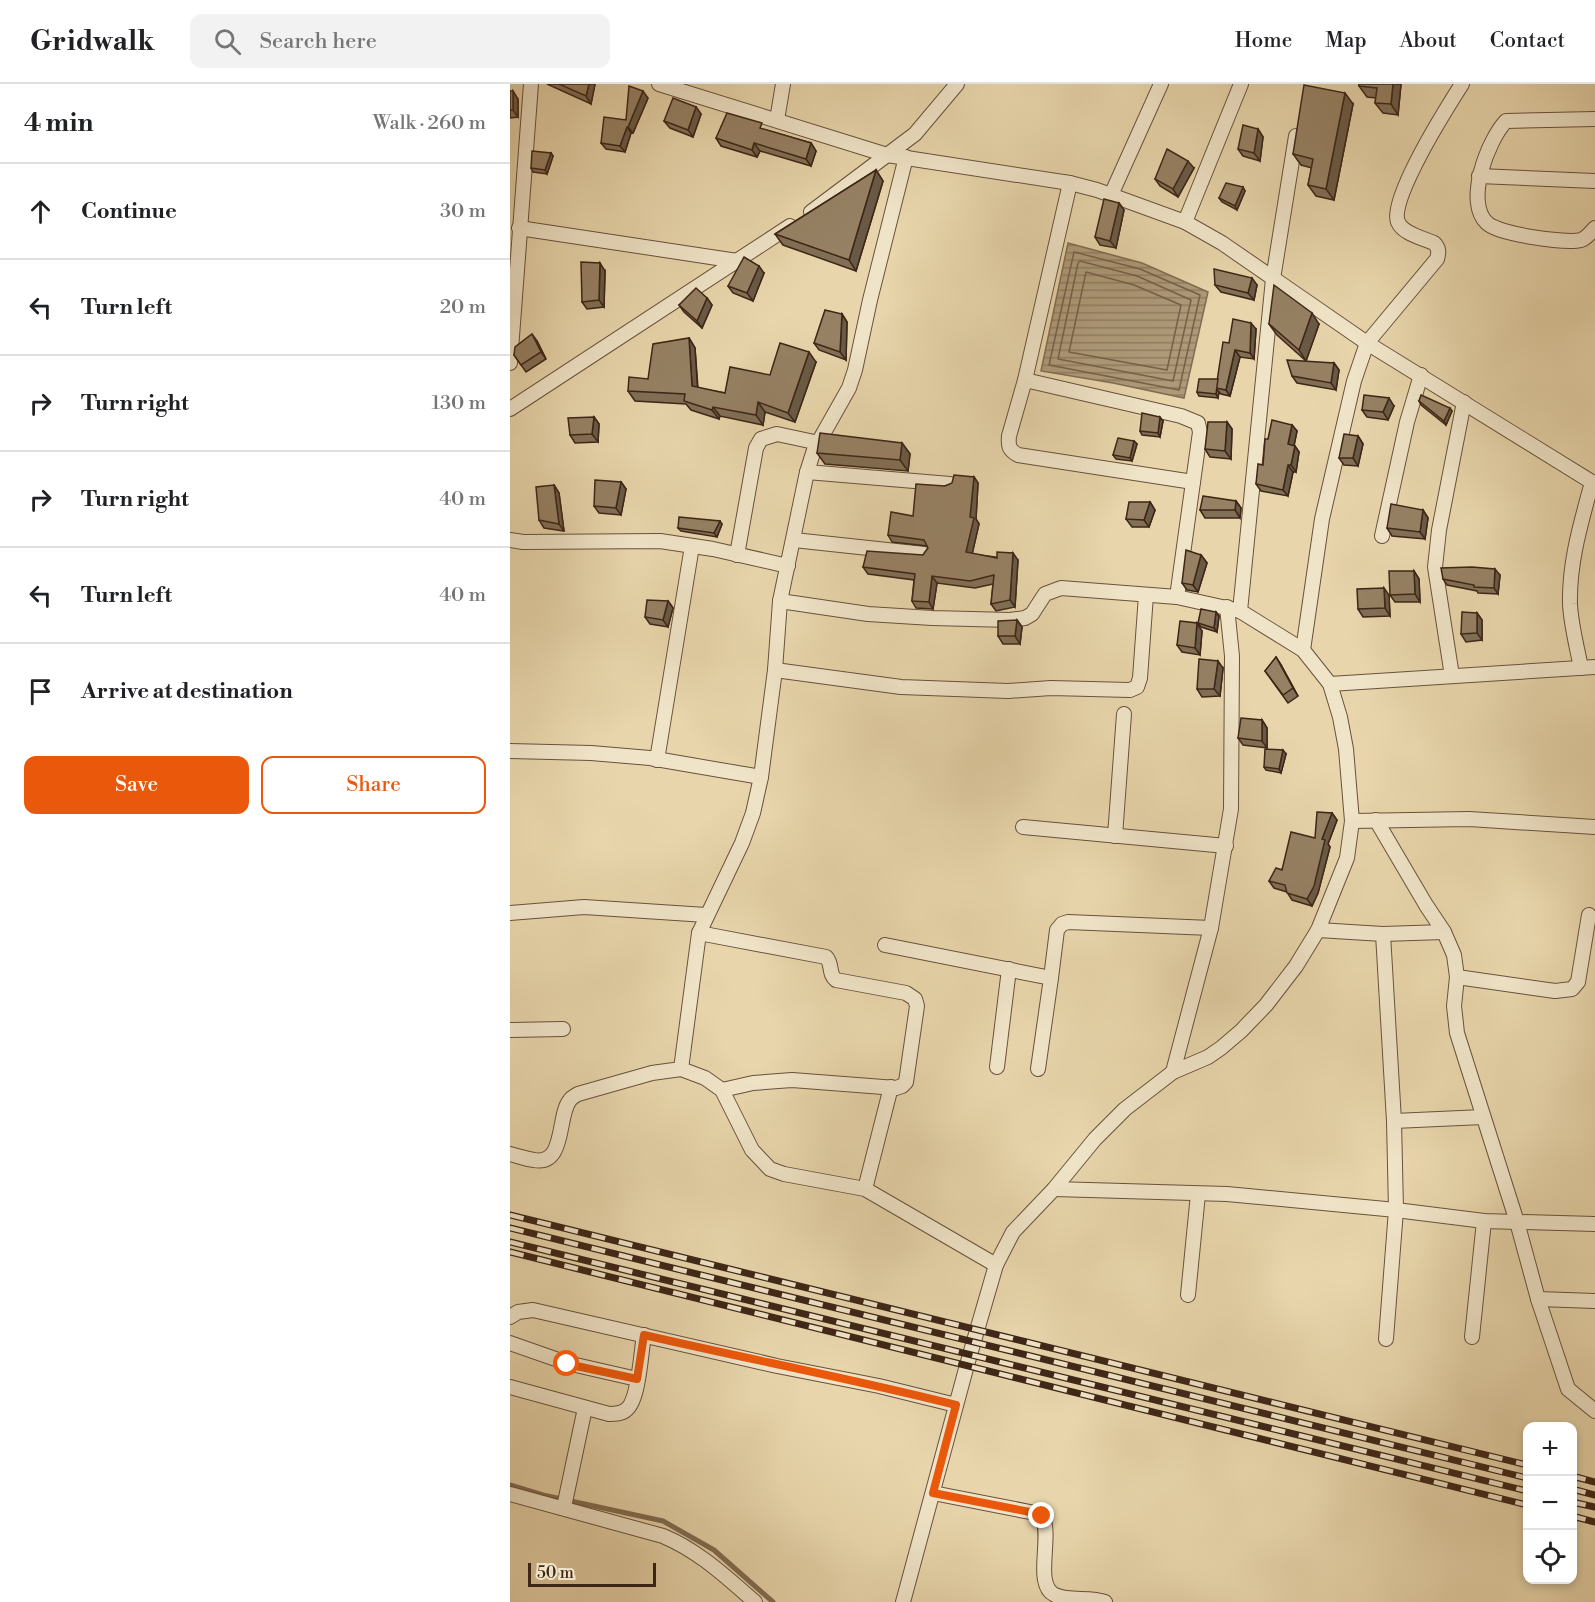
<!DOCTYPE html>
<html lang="en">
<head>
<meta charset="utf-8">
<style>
  body { margin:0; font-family:"Libre Bodoni",serif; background:#f2f2f2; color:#202124 }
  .controls { position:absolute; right:18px; bottom:18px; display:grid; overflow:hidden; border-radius:12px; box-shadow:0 3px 9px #0003 }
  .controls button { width:54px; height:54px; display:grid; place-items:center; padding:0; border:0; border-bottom:2px solid #e0e0e0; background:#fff; color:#202124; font:30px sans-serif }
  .scale { position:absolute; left:18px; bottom:15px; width:128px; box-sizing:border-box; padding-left:6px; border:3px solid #3e2617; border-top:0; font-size:16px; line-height:21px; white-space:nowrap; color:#3e2617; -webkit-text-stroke:4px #f0e4c8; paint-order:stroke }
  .stop { position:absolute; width:18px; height:18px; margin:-14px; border:4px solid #ea580c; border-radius:50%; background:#fff }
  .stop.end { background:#ea580c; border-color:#fff; box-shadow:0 2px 6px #0008 }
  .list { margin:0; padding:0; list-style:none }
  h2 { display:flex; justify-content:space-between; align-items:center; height:78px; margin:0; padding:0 24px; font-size:26px }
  h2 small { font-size:20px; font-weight:400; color:#757577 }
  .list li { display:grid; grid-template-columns:39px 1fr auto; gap:18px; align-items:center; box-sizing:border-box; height:96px; padding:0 24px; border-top:2px solid #e0e0e0 }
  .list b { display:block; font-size:22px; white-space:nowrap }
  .list em { font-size:20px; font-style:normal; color:#757577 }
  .actions { display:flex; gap:12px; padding:18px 24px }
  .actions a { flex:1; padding:14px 0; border:2px solid #ea580c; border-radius:12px; text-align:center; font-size:21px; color:#ea580c }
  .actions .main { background:#ea580c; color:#fff }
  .icon { flex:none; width:33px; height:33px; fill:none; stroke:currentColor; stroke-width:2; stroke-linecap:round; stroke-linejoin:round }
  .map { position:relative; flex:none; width:1085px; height:1518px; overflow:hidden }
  header { display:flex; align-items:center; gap:36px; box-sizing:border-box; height:84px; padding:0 30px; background:#fff; border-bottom:2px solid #e0e0e0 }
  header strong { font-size:28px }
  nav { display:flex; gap:33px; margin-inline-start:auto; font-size:21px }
  .search { width:420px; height:54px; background:#f2f2f2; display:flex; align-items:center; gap:15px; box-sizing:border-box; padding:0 21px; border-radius:12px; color:#757577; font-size:22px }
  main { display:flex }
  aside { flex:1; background:#fff }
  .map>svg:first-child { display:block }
</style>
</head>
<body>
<header>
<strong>Gridwalk</strong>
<div class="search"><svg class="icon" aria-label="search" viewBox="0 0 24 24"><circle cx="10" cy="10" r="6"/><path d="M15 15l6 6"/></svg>Search here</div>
<nav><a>Home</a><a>Map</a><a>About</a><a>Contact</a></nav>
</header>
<main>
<aside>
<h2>4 min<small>Walk · 260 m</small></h2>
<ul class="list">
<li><svg class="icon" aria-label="ahead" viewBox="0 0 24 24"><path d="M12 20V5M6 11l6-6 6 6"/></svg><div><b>Continue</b></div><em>30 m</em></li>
<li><svg class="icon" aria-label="left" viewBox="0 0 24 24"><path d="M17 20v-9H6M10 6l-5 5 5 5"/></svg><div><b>Turn left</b></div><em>20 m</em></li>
<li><svg class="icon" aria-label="right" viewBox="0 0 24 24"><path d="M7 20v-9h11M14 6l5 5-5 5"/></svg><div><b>Turn right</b></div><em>130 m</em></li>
<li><svg class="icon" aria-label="right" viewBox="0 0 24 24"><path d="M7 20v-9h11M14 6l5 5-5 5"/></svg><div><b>Turn right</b></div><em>40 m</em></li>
<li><svg class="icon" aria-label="left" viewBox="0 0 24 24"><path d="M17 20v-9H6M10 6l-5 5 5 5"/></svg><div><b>Turn left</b></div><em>40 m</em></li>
<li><svg class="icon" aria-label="arrive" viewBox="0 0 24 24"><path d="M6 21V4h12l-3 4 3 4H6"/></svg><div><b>Arrive at destination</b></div></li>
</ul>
<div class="actions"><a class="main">Save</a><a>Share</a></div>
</aside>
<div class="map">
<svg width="1085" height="1518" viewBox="0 0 1085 1518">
  <defs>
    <pattern id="water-rules" width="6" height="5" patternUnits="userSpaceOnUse" patternTransform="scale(1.5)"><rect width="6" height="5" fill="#ae9a79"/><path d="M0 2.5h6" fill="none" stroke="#8f7d62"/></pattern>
  </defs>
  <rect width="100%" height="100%" fill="#e8d5ab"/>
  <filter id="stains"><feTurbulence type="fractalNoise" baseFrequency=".00333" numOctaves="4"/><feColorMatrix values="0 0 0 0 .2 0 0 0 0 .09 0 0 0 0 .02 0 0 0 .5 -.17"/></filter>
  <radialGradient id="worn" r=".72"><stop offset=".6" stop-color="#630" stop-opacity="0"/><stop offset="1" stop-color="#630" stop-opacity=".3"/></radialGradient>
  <path fill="url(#water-rules)" stroke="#816c52" stroke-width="1.5" d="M558,159L632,179L698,208L674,314L603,299L531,287Z"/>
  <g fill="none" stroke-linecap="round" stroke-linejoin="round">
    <g stroke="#766048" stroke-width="1.5">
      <path d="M564,168L630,185L690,211L669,306L539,281Z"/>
      <path d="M570,177L627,192L681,216L663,297L548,275L568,179Z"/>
      <path d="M576,188L624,201L671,221L657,286L559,268Z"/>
    </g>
    <path stroke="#816c52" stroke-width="5" d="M0,1401L33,1411L153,1437L204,1466L263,1518"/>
    <g stroke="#68523c" stroke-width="16">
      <g id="minor">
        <path d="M149,0L377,71L560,99L587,106L675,138L712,159L857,259L1085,400"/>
        <path d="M1085,35L996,37C978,56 954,118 977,139C988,150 1056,160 1071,156C1077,154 1081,148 1085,144"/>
        <path d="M267,36L273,0"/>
        <path d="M969,92L1085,97"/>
        <path d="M560,99L515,296L499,352C498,362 499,366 508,371L683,398"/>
        <path d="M601,111L651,0"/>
        <path d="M301,128L405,50L447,0"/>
        <path d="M675,138L731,0"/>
        <path d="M9,144L227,177"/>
        <path d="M0,279L21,0"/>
        <path d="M515,296L671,332L688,339L690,348L667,513"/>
        <path d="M0,325L280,142"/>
        <path d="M297,388L440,400"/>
        <path d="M872,452L897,338L911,291"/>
        <path d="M0,456L13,458L150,457L203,465L278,482"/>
        <path d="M284,456L414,470"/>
        <path d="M227,471L246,364L251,355L267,350L309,359"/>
        <path d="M270,517L358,530L422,534L500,536L515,534L522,530L535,510L551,504L667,513L730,527"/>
        <path d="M793,566L812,435L844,297L857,259L927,175C929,168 929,164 924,159C913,154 893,150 888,138C878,116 938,22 952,0"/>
        <path d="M1071,584C1067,563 1061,541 1060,520C1059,478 1071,439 1082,398"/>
        <path d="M265,586L391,603L498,607L541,604L620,606L627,603L630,594L636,511"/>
        <path d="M942,592L925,483L929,446L954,318"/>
        <path d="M820,600L1085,583"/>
        <path d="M0,667L81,669L140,674L251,693"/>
        <path d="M147,676L182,462"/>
        <path d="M866,736L916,821L934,848L944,871L947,893L944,922L947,949L1007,1138L1028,1215L1058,1305L1085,1327"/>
        <path d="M842,737L959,735L1085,743"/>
        <path d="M513,743L716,762"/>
        <path d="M605,752L614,630"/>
        <path d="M0,829L74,823L196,831"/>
        <path d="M808,846L873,850L934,848"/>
        <path d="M189,849L316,873C323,880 318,890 326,896L396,909L405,915L407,922L396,998L392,1002L386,1004L282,996L243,999L212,1006"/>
        <path d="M873,850L884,1037L886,1126L876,1255"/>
        <path d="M375,861L541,894L547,846L552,840L558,838L701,844"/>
        <path d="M947,893L1045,907L1062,905L1068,898L1079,831"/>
        <path d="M0,946L53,945"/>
        <path d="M487,983L499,885"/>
        <path d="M171,985L189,849L232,759L243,729L251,693L265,586L270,517L297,388L304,366L339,304L345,286L360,216L396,73"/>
        <path d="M528,985L541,894"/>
        <path d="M663,988L701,844L721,725L722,572L717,523"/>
        <path d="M884,1037L973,1033"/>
        <path d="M0,1070C8,1072 16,1075 24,1076C56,1082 47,1031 60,1016C62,1013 65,1012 68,1010L142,989L171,985L195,994L212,1006L242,1066L260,1085L274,1090L355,1105L486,1181"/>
        <path d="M355,1105L381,1003"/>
        <path d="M544,1105L717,1110L886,1126L974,1137L1085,1140"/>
        <path d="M678,1211L688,1110"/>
        <path d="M1028,1215L1085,1217"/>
        <path d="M0,1233L8,1228L23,1226L267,1282L369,1302L446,1321"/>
        <path d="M962,1253L974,1137"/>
        <path d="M0,1259L57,1279L127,1295"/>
        <path d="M0,1303L99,1330C105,1330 112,1330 117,1325C129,1315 131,1268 134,1251"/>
        <path d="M423,1409L525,1429L532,1432C543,1452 523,1501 545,1511C559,1518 580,1512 595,1518"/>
        <path d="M0,1410L153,1452C189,1467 216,1493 245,1518"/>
        <path d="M54,1423L75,1324"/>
        <path d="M393,1518L457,1281L486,1181L503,1148L544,1105L585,1055L615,1025L663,988L698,973L711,964L731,947L756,921L786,882L808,846L837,774L842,737L836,665L830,633L820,600L793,566L730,527L763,195L786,52"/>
      </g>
    </g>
    <use href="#minor" stroke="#f0e4c8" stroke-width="14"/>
    <g stroke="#3e2617" stroke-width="7">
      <g id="rail">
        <path d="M0,1131L1017,1381"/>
        <path d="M0,1144L1017,1394"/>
        <path d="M0,1158L1017,1407"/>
        <path d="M0,1168L1017,1421"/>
        <path d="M1062,1392L1085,1398"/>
        <path d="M1062,1405L1085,1411"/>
        <path d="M1062,1418L1085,1423"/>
        <path d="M1062,1432L1085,1438"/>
      </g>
    </g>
    <use href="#rail" stroke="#f0e4c8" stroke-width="4.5" stroke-dasharray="14" stroke-linecap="butt"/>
  </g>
  <g fill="#816f56" stroke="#3e2617" stroke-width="1.5">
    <path d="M37,0H85L81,20Z"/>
    <path d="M849,0H891L888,31L873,29L865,19L866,14L857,13L849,2Z"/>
    <path d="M0,7L8,15V33L0,34Z"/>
    <path d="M138,14L123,49H121L115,68L96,65L91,59Z"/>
    <path d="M843,20L824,116L806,112L798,101L802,84L791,81L783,70Z"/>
    <path d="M186,23L191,30L183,53L160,44L154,37Z"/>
    <path d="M748,45L753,53L750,77L733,72L728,65Z"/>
    <path d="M256,46L301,59L306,67L301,82L250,67L247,73L211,62L206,54Z"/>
    <path d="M41,69L43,72L37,90L23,88L21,84Z"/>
    <path d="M684,84L668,113L650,102L645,95Z"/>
    <path d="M366,86L373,97L346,187L273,161L265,150Z"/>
    <path d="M733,103L735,107L727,126L712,118L709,114Z"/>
    <path d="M609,119L614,126L606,164L590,161L585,153Z"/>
    <path d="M95,187L94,223L77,225L72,218Z"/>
    <path d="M254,189L243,217L223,209L218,202Z"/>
    <path d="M705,201H747L744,216L711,208Z"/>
    <path d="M197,214L202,221L192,244L174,228L169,221Z"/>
    <path d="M332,230L337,238L336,276L309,266L304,259Z"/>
    <path d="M759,240H809L796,277L767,251Z"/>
    <path d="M746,245L744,275L730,273L720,312L711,310L709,308L708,314L689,312L687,308L708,295L719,259Z"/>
    <path d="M179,254L185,264L188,304L215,309L260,291L306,278L285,338L255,328L253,341L210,332L209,335L181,326L176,320L125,317L118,307L138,295Z"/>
    <path d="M27,257L36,275L16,288L4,271Z"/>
    <path d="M824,279L829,286L826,306L787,299L782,292Z"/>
    <path d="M909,317L942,327L936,341L911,321Z"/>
    <path d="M884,322L878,336L857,333L852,326Z"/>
    <path d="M84,333L89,340L88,358L65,359L60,351Z"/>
    <path d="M653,337L650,353L632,351L630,347Z"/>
    <path d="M717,338L722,345L721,375L700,373L695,365Z"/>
    <path d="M782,341L787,347L784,361L789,368L786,388H783L778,412L751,407L746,400L753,381L758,355Z"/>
    <path d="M848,352L853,360L848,382L834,381L829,374Z"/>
    <path d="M624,357L627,360L622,377L606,375L603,371Z"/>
    <path d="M392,359L400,370L398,387L315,380L307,369Z"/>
    <path d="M464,393L468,399L466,435L469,440L462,470L508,476L505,523L486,527L481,520L483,500L465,504L427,499L423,525L406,524L402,517L404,496L358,490L353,483L413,471L418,464L417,462L382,458L378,451L403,432L435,402Z"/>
    <path d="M111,398L116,405L111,431L89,429L84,422Z"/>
    <path d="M44,401L49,409L54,447L34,444L29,436Z"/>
    <path d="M726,417L731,424L730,434H695L690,426Z"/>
    <path d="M640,418L645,426L639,443H622L616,435Z"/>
    <path d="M913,426L918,434L915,455L882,452L877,444Z"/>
    <path d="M212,440L207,453L171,447L168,444Z"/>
    <path d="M691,471L697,479L688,508L677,506L672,499Z"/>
    <path d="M904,487L909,495L910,518H885L880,511Z"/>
    <path d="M990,491L988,510L968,509L967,507L937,501L933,495Z"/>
    <path d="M879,511L880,532L853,533L848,525Z"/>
    <path d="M158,517L163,524L158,543L140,540L135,533Z"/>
    <path d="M706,528L709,532L707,548L691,543L688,539Z"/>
    <path d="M967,529L972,536V556L956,558L951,550Z"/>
    <path d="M507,536L512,543L510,560H493L488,552Z"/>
    <path d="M692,547L690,571L672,568L667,561Z"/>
    <path d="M766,573L771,581L788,612L778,619L755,587Z"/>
    <path d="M713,584L710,612L692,613L687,605Z"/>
    <path d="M752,636L757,644V664L733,661L728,654Z"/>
    <path d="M776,670L771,689L756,686L754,683Z"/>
    <path d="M822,729L827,736L818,760L820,763L808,809L802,822L782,816L777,808L764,804L759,797L805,754Z"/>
  </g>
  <g fill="#695a46" stroke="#3e2617" stroke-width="1.5">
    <path d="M79,0H85L81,20L76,12Z"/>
    <path d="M883,0H891L888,31L881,20Z"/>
    <path d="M3,7L8,15V33L3,26Z"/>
    <path d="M133,7L138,14L123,49L118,43Z"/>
    <path d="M835,9L843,20L824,116L816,105Z"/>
    <path d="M186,23L191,30L183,53L178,46Z"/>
    <path d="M117,43L121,49L115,68L110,62Z"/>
    <path d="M748,45L753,53L750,77L744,69Z"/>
    <path d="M244,59L250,67L247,73L242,66Z"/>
    <path d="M301,59L306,67L301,82L296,75Z"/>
    <path d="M41,69L43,72L37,90L35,86Z"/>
    <path d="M678,77L684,84L668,113L663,105Z"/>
    <path d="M366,86L373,97L346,187L339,176Z"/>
    <path d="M733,103L735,107L727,126L725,122Z"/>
    <path d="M609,119L614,126L606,164L600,157Z"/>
    <path d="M90,179L95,187L94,223L89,216Z"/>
    <path d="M249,182L254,189L243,217L237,209Z"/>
    <path d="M742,194L747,201L744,216L738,209Z"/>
    <path d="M197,214L202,221L192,244L187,237Z"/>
    <path d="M802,229L809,240L796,277L789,266Z"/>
    <path d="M332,230L337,238L336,276L330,268Z"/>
    <path d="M741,239L746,245L744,275L740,269Z"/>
    <path d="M22,250L27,257L36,275L31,268Z"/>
    <path d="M179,254L185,264L188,312L182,302Z"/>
    <path d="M725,266L730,273L720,312L716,306Z"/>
    <path d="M299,268L306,278L285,338L278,329Z"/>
    <path d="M824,279L829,286L826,306L821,299Z"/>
    <path d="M706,304L709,308L708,314L706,310Z"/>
    <path d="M879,314L884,322L878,336L873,328Z"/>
    <path d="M248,318L255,328L253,341L246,331Z"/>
    <path d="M203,323L210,332L209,335L202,326Z"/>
    <path d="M940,324L942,327L936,341L934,337Z"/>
    <path d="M84,333L89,340L88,358L82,350Z"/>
    <path d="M650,333L653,337L650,353L648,349Z"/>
    <path d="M717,338L722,345L721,375L715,367Z"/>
    <path d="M782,341L787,347L783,367L778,360Z"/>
    <path d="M848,352L853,360L848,382L843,374Z"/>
    <path d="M624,357L627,360L622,377L620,374Z"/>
    <path d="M392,359L400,370L398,387L390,376Z"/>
    <path d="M785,362L789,368L786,388L781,381Z"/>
    <path d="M778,381L783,388L778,412L773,406Z"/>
    <path d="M464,393L468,399L466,435L469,440L461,475L456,468Z"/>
    <path d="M111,398L116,405L111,431L106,424Z"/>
    <path d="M44,401L49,409L54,447L49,440Z"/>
    <path d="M726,417L731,424L730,434L725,426Z"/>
    <path d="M640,418L645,426L639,443L634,436Z"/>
    <path d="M913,426L918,434L915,455L910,448Z"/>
    <path d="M210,437L212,440L207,453L204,449Z"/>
    <path d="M503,469L508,476L505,523L500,516Z"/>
    <path d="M691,471L697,479L688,508L683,501Z"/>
    <path d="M985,485L990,491L988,510L984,504Z"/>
    <path d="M904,487L909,495L910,518L905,510Z"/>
    <path d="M422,492L427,499L423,525L419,518Z"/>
    <path d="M874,504L879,511L880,532L875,524Z"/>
    <path d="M158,517L163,524L158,543L153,536Z"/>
    <path d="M706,528L709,532L707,548L704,544Z"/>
    <path d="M967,529L972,536V556L967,549Z"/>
    <path d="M507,536L512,543L510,560L505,552Z"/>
    <path d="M687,539L692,547L690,571L685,564Z"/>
    <path d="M766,573L771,581L788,612L783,604Z"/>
    <path d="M708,577L713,584L710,612L704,605Z"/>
    <path d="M752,636L757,644V664L752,657Z"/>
    <path d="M773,666L776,670L771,689L769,685Z"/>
    <path d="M822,729L827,736L818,760L820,763L808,809L802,822L797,815L812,755Z"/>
  </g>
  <g fill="#968164" stroke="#3e2617" stroke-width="1.5">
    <path d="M49,0H79L76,12Z"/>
    <path d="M849,0H883L881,20L865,19L867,4L849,2Z"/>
    <path d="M794,1L835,9L816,105L798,101L803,75L783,70Z"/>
    <path d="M119,2L133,7L118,43H117L110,62L91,59L94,33L116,36Z"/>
    <rect x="0" y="7" width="3" height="19"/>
    <path d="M163,14L186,23L178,46L154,37Z"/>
    <path d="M217,29L252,39L250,44L301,59L296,75L244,59L242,66L206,54Z"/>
    <path d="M733,41L748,45L744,69L728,65Z"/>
    <path d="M657,65L678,77L663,105L645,95Z"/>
    <path d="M22,67L41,69L35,86L21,84Z"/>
    <path d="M366,86L339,176L265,150Z"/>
    <path d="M716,99L733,103L725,122L709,114Z"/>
    <path d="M594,115L609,119L600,157L585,153Z"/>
    <path d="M234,173L249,182L237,209L218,202Z"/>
    <path d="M71,178L90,179L89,216L72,218Z"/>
    <path d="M704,185L742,194L738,209L705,201Z"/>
    <path d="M764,201L802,229L789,266L759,240Z"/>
    <path d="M186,204L197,214L187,237L169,221Z"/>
    <path d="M315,226L332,230L330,268L304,259Z"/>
    <path d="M723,235L741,239L740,269L725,266L716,306L706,304L713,258L719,259Z"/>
    <path d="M22,250L31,268L11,281L4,271L5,263Z"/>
    <path d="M179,254L182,302L215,309L220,283L260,291L270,259L299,268L278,329L248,318L246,331L203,323L202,326L174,317L175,310L118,307L119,293L138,295L143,260Z"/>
    <path d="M777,276L824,279L821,299L782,292Z"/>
    <path d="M689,295H708L706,310L687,308Z"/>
    <path d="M854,311L879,314L873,328L852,326Z"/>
    <path d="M911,311L940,324L934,337L909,317Z"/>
    <path d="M632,329L650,333L648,349L630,347Z"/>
    <path d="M84,333L82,350L60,351L58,334Z"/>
    <path d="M762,336L782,341L778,360L785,362L781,381H778L773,406L746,400L748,380L753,381L755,355H758Z"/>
    <path d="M698,338H717L715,367L695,365Z"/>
    <path d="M310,349L392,359L390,376L307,369Z"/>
    <path d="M834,350L848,352L843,374H829Z"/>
    <path d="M608,354L624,357L620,374L603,371Z"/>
    <path d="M444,391L464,393L460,433L464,434L456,468L487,474V468L503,469L500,516L481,520L484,491L460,497L422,492L419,518L402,517L405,490L353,483L357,467L413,471L418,464L414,456L378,451L381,428L403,432L406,400L435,402L442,399Z"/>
    <path d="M85,396L111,398L106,424L84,422Z"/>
    <path d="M44,401L49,440L29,436L26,403Z"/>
    <path d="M693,412L726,417L725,426H690Z"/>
    <path d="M619,418H640L634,436L616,435Z"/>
    <path d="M881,420L913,426L910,448L877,444Z"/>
    <path d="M169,433L210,437L204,449L168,444Z"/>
    <path d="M676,466L691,471L683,501L672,499Z"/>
    <path d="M962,483L985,485L984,504L964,503V501L933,495L931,484Z"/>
    <path d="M879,487H904L905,510L880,511Z"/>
    <path d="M874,504L875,524L848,525L847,505Z"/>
    <path d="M137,516L158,517L153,536L135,533Z"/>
    <path d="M691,525L706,528L704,544L688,539Z"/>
    <path d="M952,528L967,529V549L951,550Z"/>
    <path d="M507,536L505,552H488V537Z"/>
    <path d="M670,537L687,539L685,564L667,561Z"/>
    <path d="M766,573L783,604L773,611L755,587Z"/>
    <path d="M689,575L708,577L704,605H687Z"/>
    <path d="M731,634L752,636V657L728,654Z"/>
    <path d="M755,665L773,666L769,685L754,683Z"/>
    <path d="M807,728L822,729L812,755L815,756L804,802L797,815L777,809L775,801L759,797L766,784L772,786L781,748L805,754Z"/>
  </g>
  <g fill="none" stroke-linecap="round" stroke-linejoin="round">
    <path stroke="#ea580c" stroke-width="8" d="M57,1280L127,1295L134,1251C238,1275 343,1295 446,1321L423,1409L525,1429L532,1432"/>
  </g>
  <rect width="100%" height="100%" filter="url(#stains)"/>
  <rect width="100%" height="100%" fill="url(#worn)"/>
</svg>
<div class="controls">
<button>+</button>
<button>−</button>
<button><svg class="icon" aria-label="locate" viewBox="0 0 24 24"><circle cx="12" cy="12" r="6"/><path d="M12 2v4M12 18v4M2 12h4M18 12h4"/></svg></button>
</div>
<div class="scale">50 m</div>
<div class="stop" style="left:57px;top:1280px"></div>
<div class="stop end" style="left:532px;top:1432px"></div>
</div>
</main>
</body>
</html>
